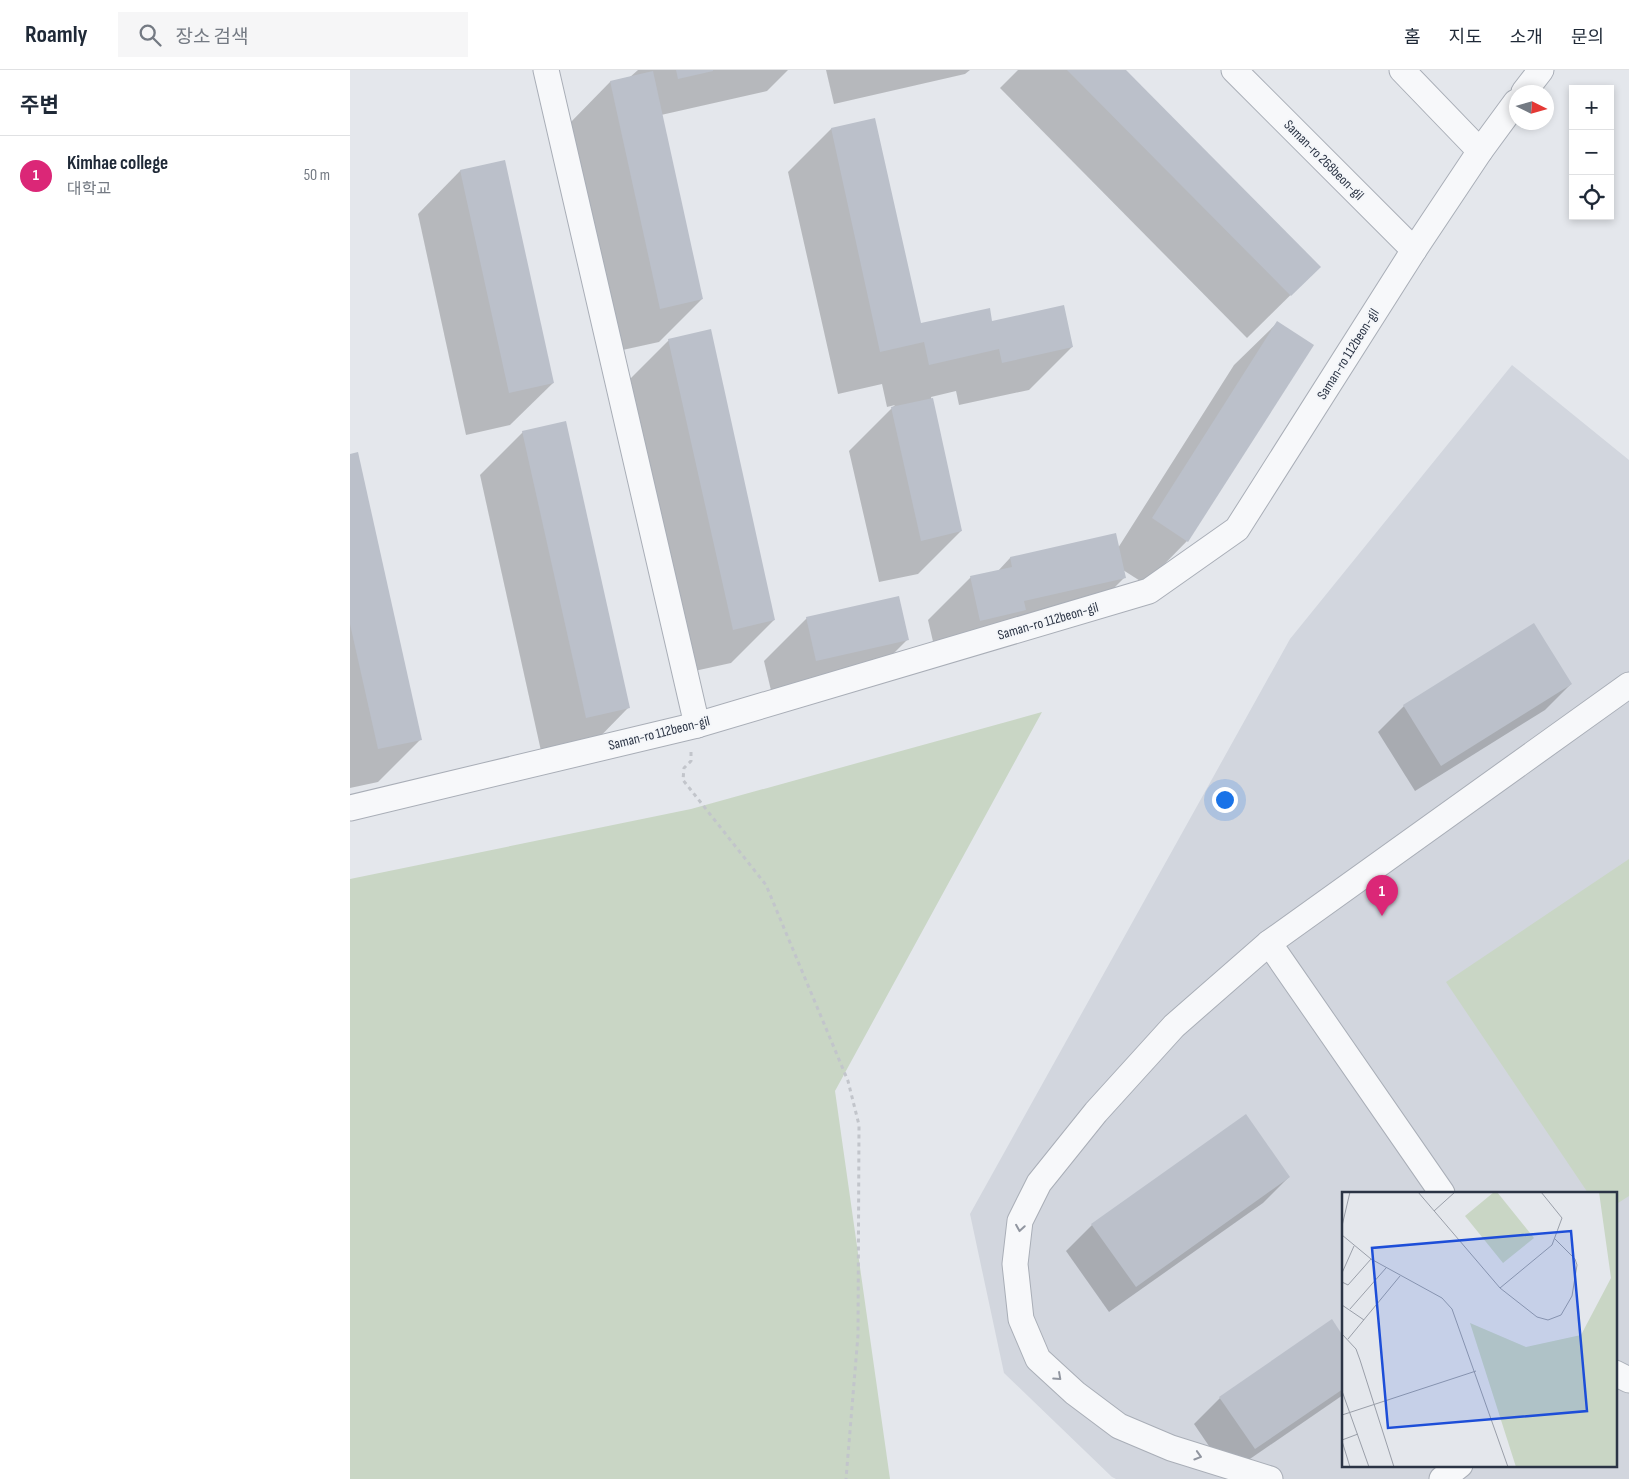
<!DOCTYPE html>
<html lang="ko">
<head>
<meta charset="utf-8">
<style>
  body { margin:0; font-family:"Sofia Sans Condensed","Noto Sans KR",sans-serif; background:#f6f6f7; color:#1f2937 }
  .controls { position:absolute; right:15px; top:15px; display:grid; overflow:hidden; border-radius:0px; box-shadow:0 2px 8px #0003 }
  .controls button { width:45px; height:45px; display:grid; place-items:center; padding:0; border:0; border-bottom:1px solid #e0e1e3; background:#fff; color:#1f2937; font:25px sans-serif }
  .compass { position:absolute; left:1159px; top:15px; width:45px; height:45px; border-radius:50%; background:#fff; box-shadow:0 2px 8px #0003; rotate:95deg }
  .you { position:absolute; left:874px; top:729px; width:18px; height:18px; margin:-12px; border:4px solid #fff; border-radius:50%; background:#1a73e8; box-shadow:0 0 0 8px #1a73e833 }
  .badge { display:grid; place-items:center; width:32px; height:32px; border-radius:50%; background:#db2777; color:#fff; font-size:16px; font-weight:700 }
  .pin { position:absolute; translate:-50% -41px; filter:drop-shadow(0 1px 2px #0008) }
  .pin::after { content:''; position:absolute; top:26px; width:18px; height:15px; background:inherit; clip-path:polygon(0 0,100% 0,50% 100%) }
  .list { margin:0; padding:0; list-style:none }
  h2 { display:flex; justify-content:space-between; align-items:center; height:65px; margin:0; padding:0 20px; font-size:21px }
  h2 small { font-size:16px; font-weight:400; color:#747a83 }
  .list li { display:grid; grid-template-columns:32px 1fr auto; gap:15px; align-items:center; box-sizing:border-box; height:80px; padding:0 20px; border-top:1px solid #e0e1e3 }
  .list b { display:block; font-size:19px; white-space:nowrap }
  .list p { margin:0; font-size:16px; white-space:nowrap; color:#747a83 }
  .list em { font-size:16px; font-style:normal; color:#747a83 }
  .icon { flex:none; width:28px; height:28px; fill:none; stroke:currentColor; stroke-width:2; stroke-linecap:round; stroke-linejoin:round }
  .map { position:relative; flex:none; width:1279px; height:1409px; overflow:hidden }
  header { display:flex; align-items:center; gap:30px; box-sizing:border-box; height:70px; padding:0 25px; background:#fff; border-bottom:1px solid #e0e1e3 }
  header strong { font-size:24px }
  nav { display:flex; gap:28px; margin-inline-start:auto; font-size:18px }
  .search { width:350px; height:45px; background:#f6f6f7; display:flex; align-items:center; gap:12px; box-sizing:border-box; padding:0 18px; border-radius:0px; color:#747a83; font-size:19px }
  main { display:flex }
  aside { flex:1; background:#fff }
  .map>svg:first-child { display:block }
</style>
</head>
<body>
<header>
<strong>Roamly</strong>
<div class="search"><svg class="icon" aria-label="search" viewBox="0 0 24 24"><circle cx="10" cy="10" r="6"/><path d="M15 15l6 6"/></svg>장소 검색</div>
<nav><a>홈</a><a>지도</a><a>소개</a><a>문의</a></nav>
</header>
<main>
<aside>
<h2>주변<small></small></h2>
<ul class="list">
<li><span class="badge">1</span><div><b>Kimhae college</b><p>대학교</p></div><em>50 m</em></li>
</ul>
</aside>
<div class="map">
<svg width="1279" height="1409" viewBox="0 0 1279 1409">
  <rect width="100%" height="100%" fill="#e4e7ec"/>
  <path fill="#d2d6de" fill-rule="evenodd" d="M1162,295L1279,390V1409H766L762,1407L654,1303L620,1144L940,569ZM993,1123H1265V1395H993Z"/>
  <g fill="#c9d6c5">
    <path d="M692,642L485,1021L540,1409H0V809L341,739Z"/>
    <path d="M1279,789V1126L1265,1135V1123H1238L1096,912Z"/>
  </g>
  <g fill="#0003">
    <path d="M288,0H438L417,21L311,45L352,229L309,272L268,281L218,55L260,12L280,7Z"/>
    <path d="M476,0H620L615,4L484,34Z"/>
    <path d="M668,0H774L969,197L897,268L650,18Z"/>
    <path d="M524,49L570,255L641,252L722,277L679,320L609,335L606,321L581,327L611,461L568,504L529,512L499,381L545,335L537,337L532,314L488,324L438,102L481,59Z"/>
    <path d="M154,91L203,313L160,355L116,365L68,144L110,101Z"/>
    <path d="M927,253L837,471L795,514L773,500L775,507L732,550L588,593L578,550L621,507L648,501L660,488L768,478L884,295Z"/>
    <path d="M319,270L424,550L381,593L340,602L276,313Z"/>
    <path d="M173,362L278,638L236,681L193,690L130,405Z"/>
    <path d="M0,385L71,669L28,712L0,718Z"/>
    <path d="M457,548L558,569L515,612L424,633L414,591Z"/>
    <path d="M1221,614L1195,640L1065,721L1028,662L1054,636Z"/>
    <path d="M939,1107L913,1133L759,1242L716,1181L742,1155Z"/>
    <path d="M993,1268V1325L878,1404L844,1354L870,1328Z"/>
  </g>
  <g fill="#bbc0ca">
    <path d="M326,0H363V1L328,9Z"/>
    <path d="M717,0H776L971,197L941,226Z"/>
    <path d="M303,1L353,229L310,239L260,11Z"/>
    <path d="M525,48L571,253L640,238L642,251L714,235L723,277L652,293L649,279L579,295L574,272L530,282L481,58Z"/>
    <path d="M155,90L204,313L159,323L110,100Z"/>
    <path d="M927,251L964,275L838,472L802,448Z"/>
    <path d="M361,259L425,550L383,560L318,269Z"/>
    <path d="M583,328L612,461L571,471L541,337Z"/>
    <path d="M216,351L280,638L236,648L172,361Z"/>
    <path d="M8,382L72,670L28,679L0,554V384Z"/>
    <path d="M766,463L776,508L674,531L676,540L630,551L620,506L662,497L660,487Z"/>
    <path d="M549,526L559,570L466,591L456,547Z"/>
    <path d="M1184,553L1222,614L1091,696L1053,635Z"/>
    <path d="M896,1044L940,1107L786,1217L741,1154Z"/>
    <path d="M982,1249L993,1266V1319L905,1379L869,1327Z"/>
  </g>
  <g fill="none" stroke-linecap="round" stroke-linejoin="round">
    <g stroke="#a9aeb7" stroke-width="27">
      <g id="minor">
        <path d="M196,0L347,655"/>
        <path d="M884,0L1064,180"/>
        <path d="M1052,0L1130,81"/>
        <path d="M1174,22L1191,0"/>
        <path d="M0,738L347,655L799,521L887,459L1064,180L1130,81L1166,32"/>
        <path d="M919,873L824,956L746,1042L689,1113L670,1151L665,1194L671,1249L688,1289L725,1323L769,1356L821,1378L920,1409"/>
        <path d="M1092,1123L919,873L1279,615"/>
        <path d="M1265,1303L1279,1310"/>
        <path d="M1092,1409L1110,1395"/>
      </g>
    </g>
    <path stroke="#c2c5cb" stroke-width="3" stroke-dasharray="4 4" stroke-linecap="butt" d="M341,682V691L334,698L333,710L416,815L498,1011L509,1055L508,1265L496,1409"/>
    <use href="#minor" stroke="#f7f8fa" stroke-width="25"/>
  </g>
  <defs><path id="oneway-chevron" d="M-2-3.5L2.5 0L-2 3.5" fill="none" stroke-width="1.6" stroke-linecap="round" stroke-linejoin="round" transform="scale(1.25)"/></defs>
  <g stroke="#9196a0">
    <use href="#oneway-chevron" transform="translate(670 1158) rotate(99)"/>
    <use href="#oneway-chevron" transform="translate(708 1307) rotate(42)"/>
    <use href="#oneway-chevron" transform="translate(848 1386) rotate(17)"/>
  </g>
  <g text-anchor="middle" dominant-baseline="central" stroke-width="4" stroke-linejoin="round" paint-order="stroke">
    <g font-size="14" fill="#2b3445" stroke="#f4f6f9">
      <text transform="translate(974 90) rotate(45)">Saman-ro 268beon-gil</text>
      <text transform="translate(998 284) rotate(-58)">Saman-ro 112beon-gil</text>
      <text transform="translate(698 551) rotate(-16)">Saman-ro 112beon-gil</text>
      <text transform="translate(309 663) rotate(-14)">Saman-ro 112beon-gil</text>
    </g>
  </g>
  <g transform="translate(992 1122)">
    <rect width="275" height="275" fill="#e4e7ec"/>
    <path d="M152,0H155L192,46L161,71L123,24ZM257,0H275V275H174L128,131L184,155L239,143L269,86Z" fill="#c9d6c5"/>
    <path fill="none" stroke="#9a9fa9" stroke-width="1" d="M76,0L158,96L210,53L220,26L199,0M92,19L113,0M0,34L8,0M0,43L29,67L100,106L110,117L166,275M0,81L12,54M0,90L6,93L29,67M158,96L195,125L206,128L219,123L230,104L235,73L233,67L212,46M0,113L22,128M8,117L44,76M0,142L14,157L18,168L52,275M6,147L58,84M0,199L27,275M0,223L134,179M0,248L16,242M0,249L8,275"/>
    <path fill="#1d4ed8" fill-opacity="0.15" stroke="#1d4ed8" stroke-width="2.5" d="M229,39L245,219L46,236L30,56Z"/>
    <rect width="275" height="275" fill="none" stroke="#2b3445" stroke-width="2.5"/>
  </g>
</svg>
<div class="controls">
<button>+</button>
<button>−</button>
<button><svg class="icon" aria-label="locate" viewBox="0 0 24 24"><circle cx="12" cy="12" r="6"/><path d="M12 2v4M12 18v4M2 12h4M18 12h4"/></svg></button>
</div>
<svg class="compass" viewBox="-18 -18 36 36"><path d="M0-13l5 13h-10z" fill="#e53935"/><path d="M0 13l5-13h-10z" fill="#747a83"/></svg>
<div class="you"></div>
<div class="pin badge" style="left:1032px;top:846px">1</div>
</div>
</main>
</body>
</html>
